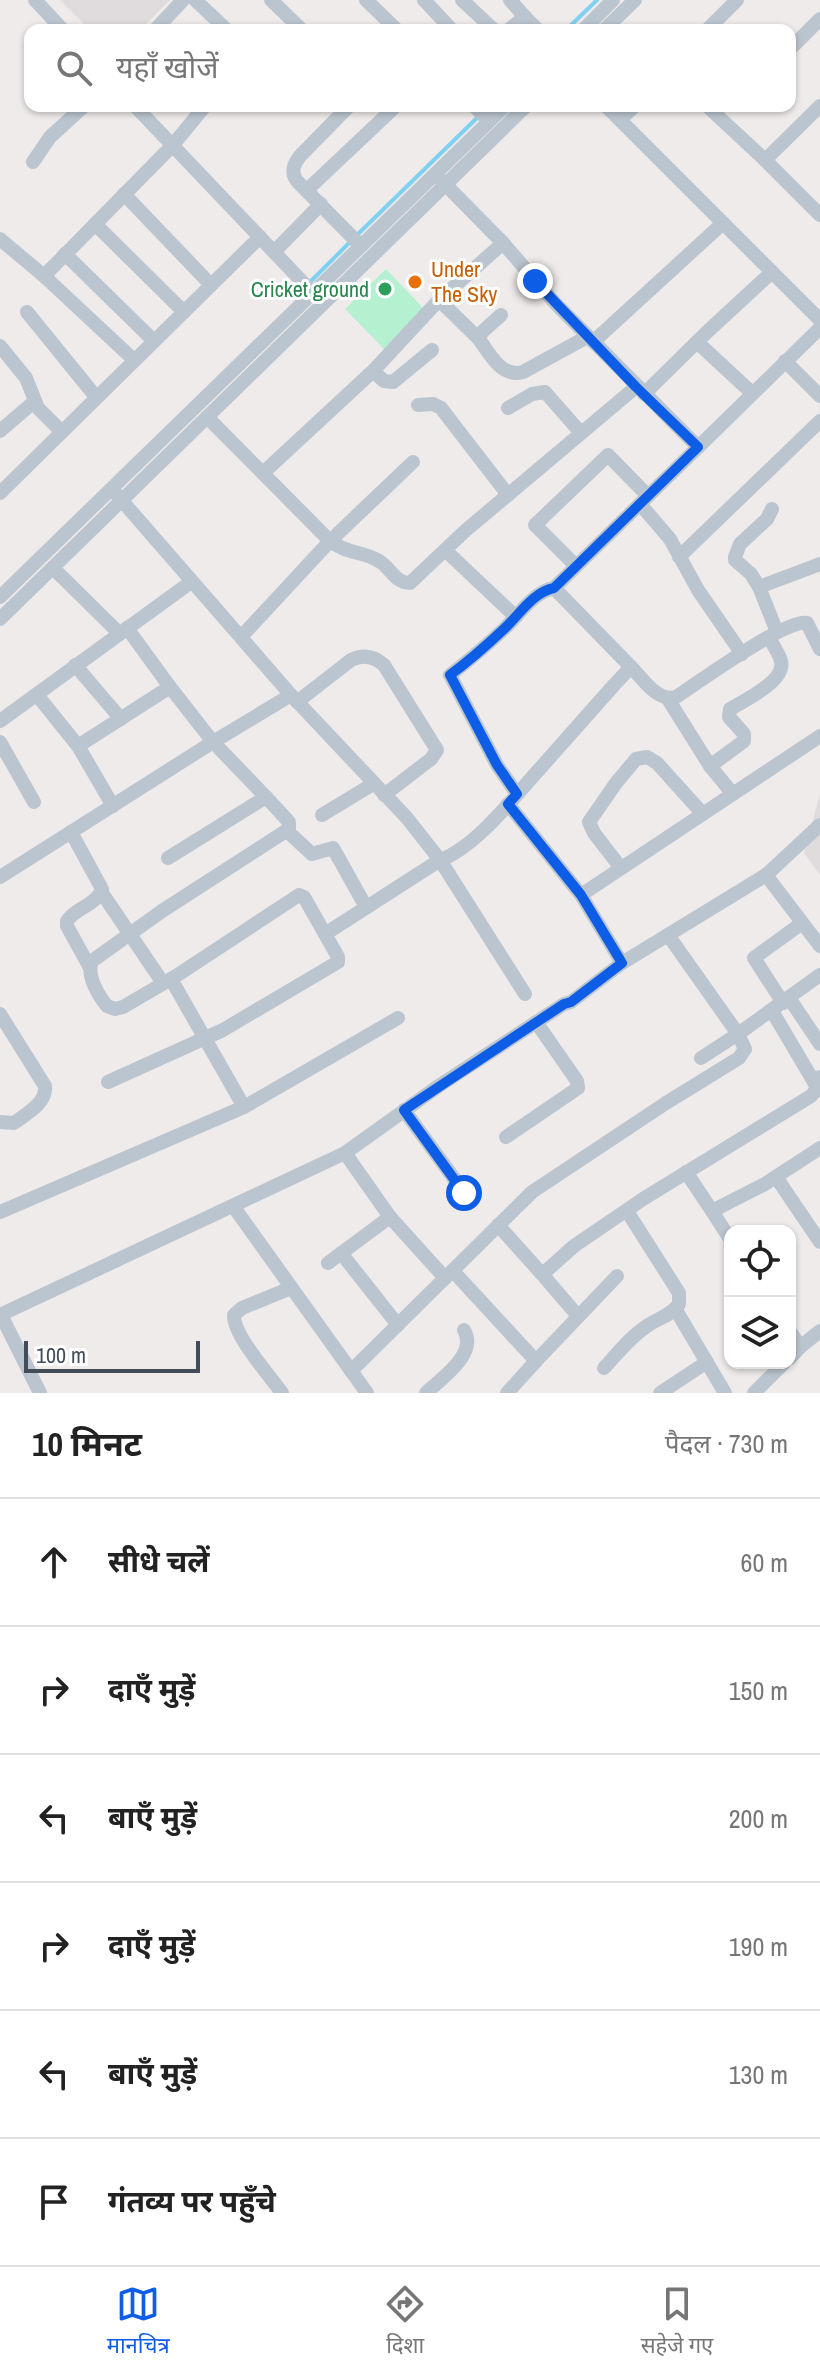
<!DOCTYPE html>
<html lang="hi">
<head>
<meta charset="utf-8">
<style>
  body { margin:0; font-family:"Archivo Narrow","Noto Sans Devanagari",sans-serif; background:#f2f2f2; color:#222 }
  .controls { position:absolute; right:24px; bottom:24px; display:grid; overflow:hidden; border-radius:16px; box-shadow:0 2px 6px #0004 }
  .controls button { width:72px; height:72px; display:grid; place-items:center; padding:0; border:0; border-bottom:2px solid #e0e0e0; background:#fff; color:#222; font:40px sans-serif }
  .scale { position:absolute; left:24px; bottom:20px; width:176px; box-sizing:border-box; padding-left:8px; border:4px solid #434d5a; border-top:0; font-size:22px; line-height:28px; white-space:nowrap; color:#434d5a; -webkit-text-stroke:6px #fff; paint-order:stroke }
  .stop { position:absolute; width:24px; height:24px; margin:-18px; border:6px solid #0d5de7; border-radius:50%; background:#fff }
  .stop.end { background:#0d5de7; border-color:#fff; box-shadow:0 2px 8px #0008 }
  .list { margin:0; padding:0; list-style:none }
  h2 { display:flex; justify-content:space-between; align-items:center; height:104px; margin:0; padding:0 32px; font-size:34px }
  h2 small { font-size:26px; font-weight:400; color:#767676 }
  .list li { display:grid; grid-template-columns:52px 1fr auto; gap:24px; align-items:center; box-sizing:border-box; height:128px; padding:0 32px; border-top:2px solid #e0e0e0 }
  .list b { display:block; font-size:30px; white-space:nowrap }
  .list em { font-size:26px; font-style:normal; color:#767676 }
  .icon { flex:none; width:44px; height:44px; fill:none; stroke:currentColor; stroke-width:2; stroke-linecap:round; stroke-linejoin:round }
  .map { position:relative; flex:none; width:820px; height:1393px; overflow:hidden }
  .search { position:absolute; background:#fff; box-shadow:0 2px 6px #0004; left:24px; right:24px; top:24px; height:88px; display:flex; align-items:center; gap:20px; box-sizing:border-box; padding:0 28px; border-radius:16px; color:#767676; font-size:30px }
  .sheet { height:872px; background:#fff }
  nav { display:flex; justify-content:space-around; align-items:center; box-sizing:border-box; height:112px; border-top:2px solid #e0e0e0; background:#fff; font-size:22px; color:#767676 }
  nav a { display:grid; justify-items:center; gap:4px }
  nav .on { color:#0d5de7 }
  .map>svg:first-child { display:block }
</style>
</head>
<body>
<div class="map">
<svg width="820" height="1393" viewBox="0 0 820 1393">
  <rect width="100%" height="100%" fill="#efebeb"/>
  <g fill="#e0dcdd">
    <path d="M60,0H170L140,30H90Z"/>
    <path d="M820,794V875L804,853Z"/>
  </g>
  <path fill="#b5f1d0" d="M386,269L425,310L385,350L345,309Z"/>
  <g fill="none" stroke-linecap="round" stroke-linejoin="round">
    <g stroke="#7fd1f1" stroke-width="4">
      <path d="M566,30L597,0"/>
      <path d="M356,236L479,116"/>
      <path d="M312,280L350,242"/>
    </g>
    <g stroke="#bbc5cf" stroke-width="14">
      <path d="M35,0L63,30"/>
      <path d="M195,0L227,30"/>
      <path d="M271,0L302,30"/>
      <path d="M366,0L397,30"/>
      <path d="M424,0L452,30"/>
      <path d="M462,0L494,30"/>
      <path d="M525,17L538,30"/>
      <path d="M155,30L183,0"/>
      <path d="M508,30L525,17L510,0"/>
      <path d="M583,30L613,0"/>
      <path d="M604,30L635,0"/>
      <path d="M707,30L737,0"/>
      <path d="M790,49L820,19"/>
      <path d="M135,106L313,293"/>
      <path d="M349,106L300,156C294,164 290,172 297,181L361,246"/>
      <path d="M474,106L489,121"/>
      <path d="M606,106L820,320"/>
      <path d="M707,106L765,160L820,106"/>
      <path d="M620,120L635,106"/>
      <path d="M765,160L820,215"/>
      <path d="M33,162L50,137L84,106"/>
      <path d="M441,180L503,243L555,303L698,447"/>
      <path d="M307,190L396,106"/>
      <path d="M124,194L211,285"/>
      <path d="M95,224L184,312"/>
      <path d="M0,239L44,276L134,360"/>
      <path d="M274,252L321,204"/>
      <path d="M65,254L154,341"/>
      <path d="M44,276L172,146L205,106"/>
      <path d="M439,300L479,339"/>
      <path d="M27,312L96,397"/>
      <path d="M501,315L482,332L479,339C490,355 502,378 523,372L587,337"/>
      <path d="M593,342L723,223"/>
      <path d="M697,342L752,393"/>
      <path d="M0,346L26,378L38,408L61,431"/>
      <path d="M785,361L820,396"/>
      <path d="M373,371L384,381L393,382L432,350"/>
      <path d="M644,394L707,332L772,272"/>
      <path d="M418,405L433,404L441,408L508,495"/>
      <path d="M508,408L532,394L545,392L581,433"/>
      <path d="M207,417L330,541C347,554 363,551 379,561C391,568 395,583 410,583L465,531L636,387"/>
      <path d="M0,431L35,401"/>
      <path d="M263,473L373,371L439,300L503,243"/>
      <path d="M0,493L260,237"/>
      <path d="M117,495L291,695L407,818L440,860L525,994"/>
      <path d="M640,504L670,539L698,590L742,654"/>
      <path d="M772,509L767,519L740,544L735,557V560L751,574L759,587L777,632"/>
      <path d="M445,550L516,617"/>
      <path d="M679,557L820,421"/>
      <path d="M576,566L535,525L608,455L648,496"/>
      <path d="M53,568L119,633"/>
      <path d="M759,587L820,564"/>
      <path d="M554,588L820,328"/>
      <path d="M0,597L505,106"/>
      <path d="M0,619L526,106"/>
      <path d="M241,637L330,541L413,462"/>
      <path d="M75,665L121,719"/>
      <path d="M631,667C643,679 657,702 676,697C699,682 785,619 807,623L820,649"/>
      <path d="M37,695L78,746L170,687L127,628"/>
      <path d="M668,699L710,766L733,794"/>
      <path d="M297,702L351,660C363,654 374,656 384,665L437,750L431,759L384,795"/>
      <path d="M0,721L191,582"/>
      <path d="M0,742L34,802"/>
      <path d="M78,746L113,806"/>
      <path d="M710,766L744,741V734L729,717L730,709C745,700 786,681 781,661C779,653 772,644 769,637"/>
      <path d="M508,804L581,895L622,963"/>
      <path d="M322,815L373,784"/>
      <path d="M820,825L766,875L820,946"/>
      <path d="M287,831L312,854L333,848L366,907"/>
      <path d="M71,832L102,889C96,906 76,907 67,921V926L89,966"/>
      <path d="M168,858L266,797L213,742L170,687"/>
      <path d="M621,868L594,833L589,822L616,783L636,759L647,757L657,763L703,814"/>
      <path d="M0,877L213,742L291,695"/>
      <path d="M102,893L163,983"/>
      <path d="M581,895L820,736"/>
      <path d="M325,934L440,860C474,848 511,801 536,773C562,744 588,714 614,685L631,667L554,588C533,592 519,615 504,629C487,645 468,661 450,675L497,765L517,794"/>
      <path d="M668,935L738,1034L701,1058"/>
      <path d="M171,979L244,1107"/>
      <path d="M789,998L820,1044"/>
      <path d="M783,1003L754,958L802,923"/>
      <path d="M772,1011L814,1082"/>
      <path d="M0,1014L45,1086C47,1103 26,1114 14,1123L0,1122"/>
      <path d="M108,1082L223,1030L338,962V957L304,897L299,895L176,976L123,1007L115,1009L107,1006C98,995 86,975 92,961L162,911L289,829V822L266,797"/>
      <path d="M404,1110L469,1199"/>
      <path d="M506,1137L578,1088L577,1081L536,1022"/>
      <path d="M345,1153L390,1217L445,1278"/>
      <path d="M686,1172L712,1211"/>
      <path d="M776,1177L820,1242"/>
      <path d="M233,1206L367,1393"/>
      <path d="M0,1212L244,1107L398,1018"/>
      <path d="M498,1225L541,1273L545,1272L574,1246L643,1199L811,1096L817,1089L814,1082L820,1077"/>
      <path d="M730,1239L712,1211L765,1184L820,1148"/>
      <path d="M341,1253L398,1325"/>
      <path d="M328,1263L390,1217"/>
      <path d="M453,1271L536,1361L617,1276"/>
      <path d="M541,1273L578,1316"/>
      <path d="M676,1310L725,1393"/>
      <path d="M0,1315L345,1153L440,1085L564,1004L571,1002L622,963L766,875"/>
      <path d="M1,1315L40,1393"/>
      <path d="M790,1331L800,1347L790,1358"/>
      <path d="M800,1347L820,1331"/>
      <path d="M604,1368C618,1353 630,1337 647,1326C658,1318 671,1316 679,1304V1293L627,1211"/>
      <path d="M351,1371L532,1192L666,1103L739,1058L745,1049L738,1034L820,975"/>
      <path d="M282,1393C270,1376 233,1335 234,1315L242,1308L291,1288"/>
      <path d="M426,1393C442,1378 478,1354 464,1330"/>
      <path d="M507,1393L536,1361"/>
      <path d="M660,1393L707,1362"/>
      <path d="M754,1393L784,1363"/>
    </g>
  </g>
  <g fill="none" stroke-linecap="round" stroke-linejoin="round">
    <path stroke="#0d5de7" stroke-width="10" d="M464,1193L404,1110L564,1004L571,1002L622,963L581,895L508,804L517,794L497,765L450,675C469,661 487,645 504,629C519,615 533,592 554,588L698,447L636,387L535,281"/>
  </g>
  <circle fill="#e8710a" stroke="#fff" stroke-width="3" cx="415" cy="282" r="8"/>
  <circle fill="#2e9e5b" stroke="#fff" stroke-width="3" cx="385" cy="289" r="8"/>
  <g text-anchor="middle" dominant-baseline="central" stroke-width="6" stroke-linejoin="round" paint-order="stroke">
    <g font-size="22" fill="#c56008" stroke="#fff" text-anchor="start">
      <text x="431" y="269">Under<tspan x="431" dy="25">The Sky</tspan></text>
    </g>
    <g font-size="22" fill="#27864d" stroke="#fff" text-anchor="end">
      <text x="369" y="289">Cricket ground</text>
    </g>
  </g>
</svg>
<div class="controls">
<button><svg class="icon" aria-label="locate" viewBox="0 0 24 24"><circle cx="12" cy="12" r="6"/><path d="M12 2v4M12 18v4M2 12h4M18 12h4"/></svg></button>
<button><svg class="icon" aria-label="layers" viewBox="0 0 24 24"><path d="M12 4l9 5-9 5-9-5zM3 14l9 5 9-5"/></svg></button>
</div>
<div class="scale">100 m</div>
<div class="stop" style="left:464px;top:1193px"></div>
<div class="stop end" style="left:535px;top:281px"></div>
<div class="search"><svg class="icon" aria-label="search" viewBox="0 0 24 24"><circle cx="10" cy="10" r="6"/><path d="M15 15l6 6"/></svg>यहाँ खोजें</div>
</div>
<section class="sheet">
<h2>10 मिनट<small>पैदल · 730 m</small></h2>
<ul class="list">
<li><svg class="icon" aria-label="ahead" viewBox="0 0 24 24"><path d="M12 20V5M6 11l6-6 6 6"/></svg><div><b>सीधे चलें</b></div><em>60 m</em></li>
<li><svg class="icon" aria-label="right" viewBox="0 0 24 24"><path d="M7 20v-9h11M14 6l5 5-5 5"/></svg><div><b>दाएँ मुड़ें</b></div><em>150 m</em></li>
<li><svg class="icon" aria-label="left" viewBox="0 0 24 24"><path d="M17 20v-9H6M10 6l-5 5 5 5"/></svg><div><b>बाएँ मुड़ें</b></div><em>200 m</em></li>
<li><svg class="icon" aria-label="right" viewBox="0 0 24 24"><path d="M7 20v-9h11M14 6l5 5-5 5"/></svg><div><b>दाएँ मुड़ें</b></div><em>190 m</em></li>
<li><svg class="icon" aria-label="left" viewBox="0 0 24 24"><path d="M17 20v-9H6M10 6l-5 5 5 5"/></svg><div><b>बाएँ मुड़ें</b></div><em>130 m</em></li>
<li><svg class="icon" aria-label="arrive" viewBox="0 0 24 24"><path d="M6 21V4h12l-3 4 3 4H6"/></svg><div><b>गंतव्य पर पहुँचे</b></div></li>
</ul>
</section>
<nav>
<a class="on"><svg class="icon" aria-label="map" viewBox="0 0 24 24"><path d="M3 6l6-2 6 2 6-2v14l-6 2-6-2-6 2zM9 4v14M15 6v14"/></svg>मानचित्र</a>
<a><svg class="icon" aria-label="directions" viewBox="0 0 24 24"><path d="M12 3l9 9-9 9-9-9zM9 14v-3h6M13 9l2 2-2 2"/></svg>दिशा</a>
<a><svg class="icon" aria-label="saved" viewBox="0 0 24 24"><path d="M7 4h10v16l-5-4-5 4z"/></svg>सहेजे गए</a>
</nav>
</body>
</html>
